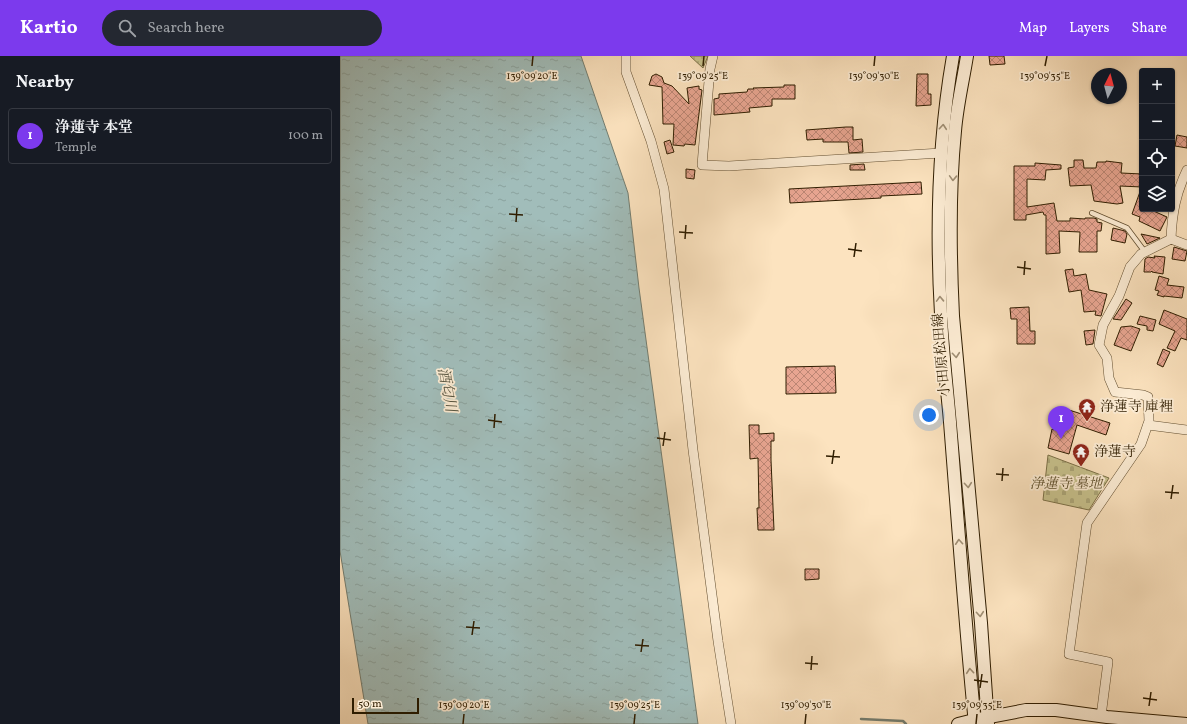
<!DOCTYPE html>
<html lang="en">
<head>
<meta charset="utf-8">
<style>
  body { margin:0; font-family:Vollkorn,"Noto Serif JP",serif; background:#242831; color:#f1f3f6 }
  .controls { position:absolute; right:12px; top:12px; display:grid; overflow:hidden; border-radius:4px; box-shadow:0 1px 3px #0004 }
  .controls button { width:36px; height:36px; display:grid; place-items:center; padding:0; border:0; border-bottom:1px solid #363941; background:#171b24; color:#f1f3f6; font:20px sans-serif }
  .compass { position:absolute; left:751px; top:12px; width:36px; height:36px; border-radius:50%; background:#171b24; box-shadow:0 1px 3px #0004; rotate:6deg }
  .scale { position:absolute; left:12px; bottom:10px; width:67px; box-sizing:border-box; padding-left:4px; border:2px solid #2f1d00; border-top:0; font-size:11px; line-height:14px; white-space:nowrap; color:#2f1d00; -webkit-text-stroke:3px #fdedd5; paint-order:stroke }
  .you { position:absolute; left:589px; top:359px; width:14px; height:14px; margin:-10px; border:3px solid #fff; border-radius:50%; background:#1a73e8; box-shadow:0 0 0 6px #1a73e833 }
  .badge { display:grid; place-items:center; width:26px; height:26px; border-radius:50%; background:#7c3aed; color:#fff; font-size:13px; font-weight:700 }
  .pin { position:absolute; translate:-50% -33px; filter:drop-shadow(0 1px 2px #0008) }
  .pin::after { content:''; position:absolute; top:21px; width:14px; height:12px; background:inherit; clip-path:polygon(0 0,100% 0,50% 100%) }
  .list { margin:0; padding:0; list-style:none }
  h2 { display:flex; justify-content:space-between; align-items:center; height:52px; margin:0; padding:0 16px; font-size:17px }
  h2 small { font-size:13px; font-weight:400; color:#9ea1a6 }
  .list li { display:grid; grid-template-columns:26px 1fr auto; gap:12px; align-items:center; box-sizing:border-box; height:56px; margin:0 8px 8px; padding:0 8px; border:1px solid #363941; border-radius:4px }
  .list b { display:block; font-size:15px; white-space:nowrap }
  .list p { margin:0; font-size:13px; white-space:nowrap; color:#9ea1a6 }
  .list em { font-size:13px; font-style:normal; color:#9ea1a6 }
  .icon { flex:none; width:22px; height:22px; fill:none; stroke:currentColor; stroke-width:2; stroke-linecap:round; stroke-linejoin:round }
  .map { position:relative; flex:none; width:847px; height:668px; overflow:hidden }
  header { display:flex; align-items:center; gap:24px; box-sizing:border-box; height:56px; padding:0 20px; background:#7c3aed; color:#fff }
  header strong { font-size:19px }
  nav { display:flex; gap:22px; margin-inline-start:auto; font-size:14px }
  .search { width:280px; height:36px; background:#242831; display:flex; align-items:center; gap:10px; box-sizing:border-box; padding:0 14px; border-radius:22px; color:#9ea1a6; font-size:15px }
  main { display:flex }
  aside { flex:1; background:#171b24 }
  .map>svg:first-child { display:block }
</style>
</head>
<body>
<header>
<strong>Kartio</strong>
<div class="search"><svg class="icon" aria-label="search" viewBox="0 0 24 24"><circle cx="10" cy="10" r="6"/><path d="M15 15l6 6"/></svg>Search here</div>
<nav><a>Map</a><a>Layers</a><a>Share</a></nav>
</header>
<main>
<aside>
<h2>Nearby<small></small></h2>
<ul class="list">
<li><span class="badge">1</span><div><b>浄蓮寺 本堂</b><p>Temple</p></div><em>100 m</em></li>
</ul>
</aside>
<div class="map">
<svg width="847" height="668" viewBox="0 0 847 668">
  <defs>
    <pattern id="grass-dots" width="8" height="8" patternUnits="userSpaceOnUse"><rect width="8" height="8" fill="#c7c18c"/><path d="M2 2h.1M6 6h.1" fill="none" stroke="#aba577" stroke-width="1.8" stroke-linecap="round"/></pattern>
    <pattern id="cemetery-stones" width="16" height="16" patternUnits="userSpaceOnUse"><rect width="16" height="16" fill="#c7c18c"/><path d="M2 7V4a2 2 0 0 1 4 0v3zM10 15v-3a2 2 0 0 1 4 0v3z" fill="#aba577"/></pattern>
    <pattern id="water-ripples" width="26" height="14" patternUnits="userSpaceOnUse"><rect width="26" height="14" fill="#a1bdba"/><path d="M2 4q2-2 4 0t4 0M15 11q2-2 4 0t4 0" fill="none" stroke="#8ba29e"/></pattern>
    <pattern id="building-cross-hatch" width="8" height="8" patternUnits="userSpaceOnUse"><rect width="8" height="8" fill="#e8a591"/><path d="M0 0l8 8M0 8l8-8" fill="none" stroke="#bc8674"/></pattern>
  </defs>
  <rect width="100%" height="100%" fill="#fce3bf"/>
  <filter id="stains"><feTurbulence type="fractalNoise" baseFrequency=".005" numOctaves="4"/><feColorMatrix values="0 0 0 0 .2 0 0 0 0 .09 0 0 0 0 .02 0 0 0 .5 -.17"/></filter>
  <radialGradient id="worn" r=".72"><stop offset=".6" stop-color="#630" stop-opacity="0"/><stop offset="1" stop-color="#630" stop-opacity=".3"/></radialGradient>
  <path fill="url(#grass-dots)" stroke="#7b6f46" d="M350,0H368L363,12Z"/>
  <path fill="url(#cemetery-stones)" stroke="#7b6f46" d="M708,399L769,422L749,454L703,444Z"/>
  <path fill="url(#water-ripples)" stroke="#737d70" d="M0,0H241L288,137L299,232L358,668H28L0,495Z"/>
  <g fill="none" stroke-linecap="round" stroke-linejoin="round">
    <path stroke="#737d70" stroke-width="2.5" d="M521,663L563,665L566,668"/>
  </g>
  <g fill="url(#building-cross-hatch)" stroke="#2f1d00">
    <path d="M649,0H664L665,8L650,9Z"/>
    <path d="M316,18L322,21L324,27L332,30L349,48L347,32L359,30V33L362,34L355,89L345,88L344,90L333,89L334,68H323L322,31L309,29L312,20Z"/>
    <path d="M577,18H588V38H591V49L576,50Z"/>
    <path d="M444,29H455V43H432V50L409,52L410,56L374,59V43L379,42V38L407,36L408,33H414L413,32L444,31Z"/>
    <path d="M506,71H513V84L522,83L523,96L509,97L508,86H483V83L467,84L466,74Z"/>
    <path d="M837,79L847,81V92L835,90Z"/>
    <path d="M330,84L334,96L327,98L324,86Z"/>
    <path d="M734,104H743L744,112H756L757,106H766V105L782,107L781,117L802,118V131L780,130L783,147L777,148L754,145L751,129L730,130L728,112L734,111Z"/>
    <path d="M695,107L721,109V113L706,114L705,124L687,123V151L714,147L717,165H730V162L745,163V162H754L757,163V166L762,167L761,175H757V196H739L740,176L719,175L720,197L706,198V159H704L703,156L686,159V164H674V110H695Z"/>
    <path d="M524,108L525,114H510V109Z"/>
    <path d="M346,113L355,114L354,123L346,122Z"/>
    <path d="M581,126L582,138L541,140V142L450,147L449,133Z"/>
    <path d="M801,133L802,153H809L827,161L820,175L799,165L800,161L792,158Z"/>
    <path d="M773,172L785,175L787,178L785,187L771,184Z"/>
    <path d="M801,178L820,182L807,188Z"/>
    <path d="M834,191L847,195L845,205L832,203Z"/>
    <path d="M814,200L825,201L823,218L812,216V215L811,216H804L805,203L808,201L815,202Z"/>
    <path d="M733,213L734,220L746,218L749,234L767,238L761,260L755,259L756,255L744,256L741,234L729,236L725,214Z"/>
    <path d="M819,220L829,223L827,229L844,231L842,242L824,240V241L817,239L819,235L815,234Z"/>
    <path d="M786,243L792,247L781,264L773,263Z"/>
    <path d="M689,251L690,275H695V288H677V263H671L670,252Z"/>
    <path d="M824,254L847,263V284L841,282L835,295L827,292L835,275L819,268Z"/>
    <path d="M800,260L816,264L813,275L807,274V270L797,268Z"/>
    <path d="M791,270L800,273L791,295L774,289L781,271Z"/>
    <path d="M755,274L753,288L746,289L744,275Z"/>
    <path d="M823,293L830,296L823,311L817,308Z"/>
    <path d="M495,310L496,337L446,338V311Z"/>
    <path d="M729,354L770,367L766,379L737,369L729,398L708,392L712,373L722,375Z"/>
    <path d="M409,369H419V378L434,377V385H431V404L434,474H418L417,452H419L418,402L410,403Z"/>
    <path d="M465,513H479V523L465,524Z"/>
  </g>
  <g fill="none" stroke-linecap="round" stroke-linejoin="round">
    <g stroke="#624e30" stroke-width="6">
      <path id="lane" d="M752,157L787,172L805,196"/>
    </g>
    <g stroke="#624e30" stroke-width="10">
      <g id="street">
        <path d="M286,0V16L311,85L324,133L353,394L378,585L391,668"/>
        <path d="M373,0L370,13L362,109L389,110L601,97"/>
        <path d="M831,183C832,157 836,137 847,114"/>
        <path d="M808,369L847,374"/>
        <path d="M761,660L768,606L729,598L747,467L801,388L809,365L808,341L803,339L775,336L769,322L767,302L759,289L763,269L779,240L790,211L801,198L831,183L847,189"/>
      </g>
    </g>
    <g stroke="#2f1d00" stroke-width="14">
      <g id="secondary">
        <path d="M613,0C598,86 596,172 601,258C602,294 607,330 610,366C618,467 625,567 635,668"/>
        <path d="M627,0C623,25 617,50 615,75C609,136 610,199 613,260L641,567L648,668"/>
        <path d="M618,668L634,664L686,654H716L767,661L847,668"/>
      </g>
    </g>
    <use href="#lane" stroke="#fdedd5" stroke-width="4.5"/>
    <use href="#street" stroke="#fdedd5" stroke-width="9"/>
    <use href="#secondary" stroke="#fdedd5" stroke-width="12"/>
  </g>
  <defs><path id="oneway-chevron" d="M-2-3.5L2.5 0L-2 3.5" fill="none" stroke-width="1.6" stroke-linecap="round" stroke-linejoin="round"/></defs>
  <g stroke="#a08f75">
    <use href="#oneway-chevron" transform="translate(603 71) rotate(-85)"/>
    <use href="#oneway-chevron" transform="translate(613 122) rotate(92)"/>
    <use href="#oneway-chevron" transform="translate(600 243) rotate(-92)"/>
    <use href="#oneway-chevron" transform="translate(616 299) rotate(85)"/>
    <use href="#oneway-chevron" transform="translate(628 429) rotate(85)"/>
    <use href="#oneway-chevron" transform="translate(619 486) rotate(-94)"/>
    <use href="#oneway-chevron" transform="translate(640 558) rotate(85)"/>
    <use href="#oneway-chevron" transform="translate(630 615) rotate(-95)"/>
  </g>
  <path fill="none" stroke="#2f1d00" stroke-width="1.5" d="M192,10L193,0M363,10L364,0M534,10L535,0M705,10L707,0M169,158L183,159M176,166L177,152M339,176L353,177M345,183L346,169M508,193L522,195M514,201L516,187M677,211L691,213M684,219L685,205M148,364L162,366M154,372L155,358M317,382L331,384M323,390L325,376M486,400L500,401M492,408L494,394M656,418L669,419M662,425L663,412M825,436L839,437M831,443L833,429M126,571L140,572M132,579L134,565M295,589L309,590M301,596L303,583M465,607L478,608M471,614L472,600M634,624L648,626M640,632L642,618M803,642L817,644M809,650L811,636M123,668L124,658M294,668L295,658M465,668L466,658M636,668L637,658"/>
  <defs>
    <g id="temple-pin" transform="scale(0.9)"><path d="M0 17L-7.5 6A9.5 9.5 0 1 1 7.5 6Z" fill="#8f2418" stroke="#fdedd5"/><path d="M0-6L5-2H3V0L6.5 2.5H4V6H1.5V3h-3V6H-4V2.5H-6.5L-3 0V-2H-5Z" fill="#fff"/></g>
  </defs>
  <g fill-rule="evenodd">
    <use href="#temple-pin" x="747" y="351"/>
    <use href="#temple-pin" x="741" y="396"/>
  </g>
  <g text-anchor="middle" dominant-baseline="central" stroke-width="3.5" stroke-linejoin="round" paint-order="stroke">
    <g font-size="14" fill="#2f1d00" stroke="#fdedd5">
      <text transform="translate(602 299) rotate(-95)">小田原松田線</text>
    </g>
    <g font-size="14" fill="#2f1d00" stroke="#fdedd5" text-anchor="start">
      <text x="760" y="351">浄蓮寺 庫裡</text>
      <text x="754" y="396">浄蓮寺</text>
    </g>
    <g font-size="14" font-style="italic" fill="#5d4e2a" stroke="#fdedd5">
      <text x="726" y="428">浄蓮寺 墓地</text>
    </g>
    <g font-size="15" font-style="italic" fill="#575541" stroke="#fdedd5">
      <text transform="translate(106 334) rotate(79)">酒匂川</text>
    </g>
  </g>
  <g font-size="10" text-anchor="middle" fill="#2f1d00" stroke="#fdedd5" stroke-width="3.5" stroke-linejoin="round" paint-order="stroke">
    <text x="192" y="23">139°09'20"E</text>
    <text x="363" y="23">139°09'25"E</text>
    <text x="534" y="23">139°09'30"E</text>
    <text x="705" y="23">139°09'35"E</text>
    <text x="124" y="652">139°09'20"E</text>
    <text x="295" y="652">139°09'25"E</text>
    <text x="466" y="652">139°09'30"E</text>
    <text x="637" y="652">139°09'35"E</text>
  </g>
  <rect width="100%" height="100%" filter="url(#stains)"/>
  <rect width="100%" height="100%" fill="url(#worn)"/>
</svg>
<div class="controls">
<button>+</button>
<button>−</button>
<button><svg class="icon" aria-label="locate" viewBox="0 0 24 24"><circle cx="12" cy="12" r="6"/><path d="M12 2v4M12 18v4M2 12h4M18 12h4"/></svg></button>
<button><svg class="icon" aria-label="layers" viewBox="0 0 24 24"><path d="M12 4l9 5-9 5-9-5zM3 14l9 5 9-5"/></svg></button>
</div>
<svg class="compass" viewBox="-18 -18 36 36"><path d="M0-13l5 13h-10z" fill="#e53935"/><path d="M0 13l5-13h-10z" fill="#9ea1a6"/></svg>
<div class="scale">50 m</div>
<div class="you"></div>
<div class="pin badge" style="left:721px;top:383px">1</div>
</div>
</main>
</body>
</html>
